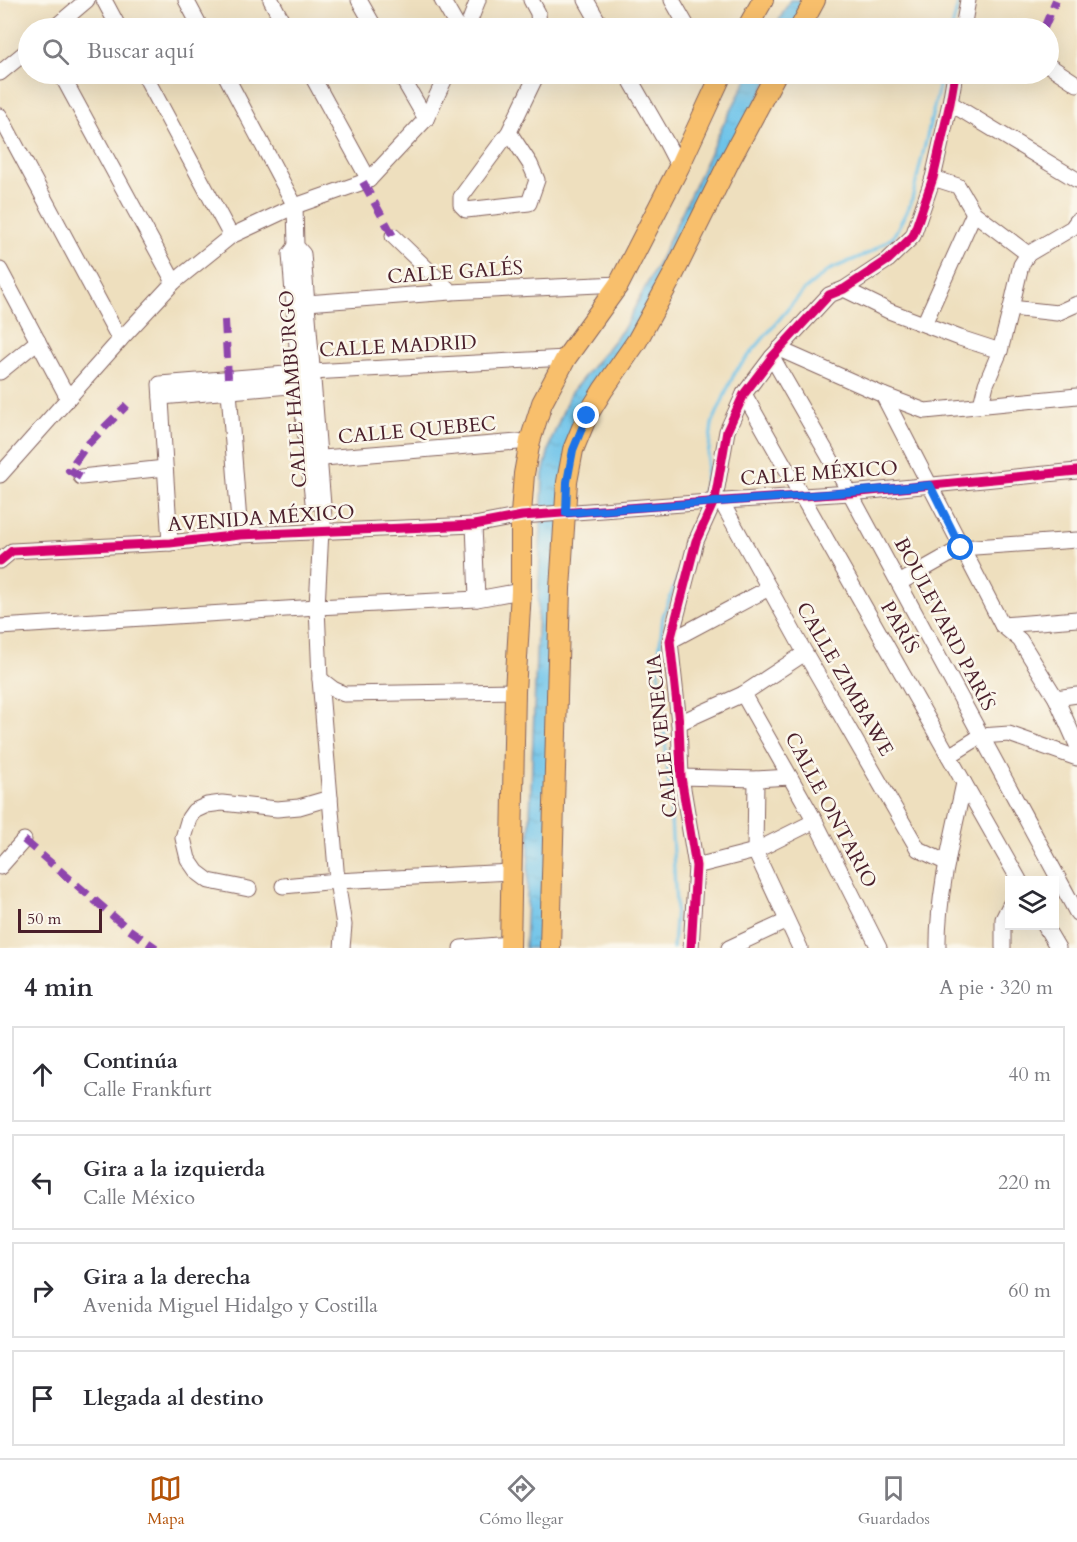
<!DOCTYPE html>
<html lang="es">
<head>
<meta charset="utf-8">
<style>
  body { margin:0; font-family:Cardo,serif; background:#f2f2f3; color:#2b2b33 }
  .controls { position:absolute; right:18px; bottom:18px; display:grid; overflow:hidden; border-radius:0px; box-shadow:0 6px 24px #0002 }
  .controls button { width:54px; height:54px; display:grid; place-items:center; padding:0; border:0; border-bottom:2px solid #e1e1e2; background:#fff; color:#2b2b33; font:30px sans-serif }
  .scale { position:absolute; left:18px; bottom:15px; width:84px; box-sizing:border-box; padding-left:6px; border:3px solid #4a1f2b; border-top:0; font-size:16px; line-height:21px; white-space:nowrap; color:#4a1f2b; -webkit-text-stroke:4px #fbf7ec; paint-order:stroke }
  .stop { position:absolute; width:18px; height:18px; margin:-14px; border:4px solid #1a73e8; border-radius:50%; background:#fff }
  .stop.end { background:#1a73e8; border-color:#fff; box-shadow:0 2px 6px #0008 }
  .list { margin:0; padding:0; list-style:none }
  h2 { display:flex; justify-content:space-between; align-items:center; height:78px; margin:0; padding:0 24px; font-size:26px }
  h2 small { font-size:20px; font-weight:400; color:#7c7c81 }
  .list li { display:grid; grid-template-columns:39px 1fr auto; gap:18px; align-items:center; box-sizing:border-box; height:96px; margin:0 12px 12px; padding:0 12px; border:2px solid #e1e1e2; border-radius:0px }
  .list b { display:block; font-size:22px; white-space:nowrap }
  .list p { margin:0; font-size:20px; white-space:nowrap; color:#7c7c81 }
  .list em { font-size:20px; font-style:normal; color:#7c7c81 }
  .icon { flex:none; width:33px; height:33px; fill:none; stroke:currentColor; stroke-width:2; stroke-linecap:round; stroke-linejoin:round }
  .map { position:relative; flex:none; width:1077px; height:948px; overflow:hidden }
  .search { position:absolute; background:#fff; box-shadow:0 6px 24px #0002; left:18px; right:18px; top:18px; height:66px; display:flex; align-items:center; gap:15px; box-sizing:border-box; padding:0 21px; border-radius:33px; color:#7c7c81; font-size:22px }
  .sheet { height:510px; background:#fff }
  nav { display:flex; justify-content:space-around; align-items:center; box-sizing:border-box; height:84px; border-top:2px solid #e1e1e2; background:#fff; font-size:16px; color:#7c7c81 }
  nav a { display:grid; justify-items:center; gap:3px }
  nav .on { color:#b45309 }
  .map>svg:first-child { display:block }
</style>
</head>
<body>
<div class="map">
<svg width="1077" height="948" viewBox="0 0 1077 948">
  <defs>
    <pattern id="water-ripples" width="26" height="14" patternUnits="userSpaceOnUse" patternTransform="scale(1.5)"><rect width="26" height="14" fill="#6dc3e9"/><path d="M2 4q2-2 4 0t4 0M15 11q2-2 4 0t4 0" fill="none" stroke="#60a7c8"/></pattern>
  </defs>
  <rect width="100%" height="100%" fill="#fbf7ec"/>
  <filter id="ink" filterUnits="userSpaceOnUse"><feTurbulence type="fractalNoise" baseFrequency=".0167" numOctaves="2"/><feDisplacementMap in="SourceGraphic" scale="12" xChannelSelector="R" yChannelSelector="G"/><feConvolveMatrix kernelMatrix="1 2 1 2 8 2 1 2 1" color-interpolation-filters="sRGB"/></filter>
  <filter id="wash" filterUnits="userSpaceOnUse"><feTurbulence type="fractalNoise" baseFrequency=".008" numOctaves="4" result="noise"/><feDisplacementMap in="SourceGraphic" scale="24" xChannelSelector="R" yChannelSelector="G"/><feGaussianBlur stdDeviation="1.35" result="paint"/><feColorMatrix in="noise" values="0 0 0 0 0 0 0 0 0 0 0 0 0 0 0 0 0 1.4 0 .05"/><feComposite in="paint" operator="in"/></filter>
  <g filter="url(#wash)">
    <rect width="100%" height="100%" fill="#eedfbe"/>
    <g fill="url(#water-ripples)" stroke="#5c718a" stroke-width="1.5">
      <path d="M790,0H810L795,28H775Z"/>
      <path d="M750,74H771L667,279L578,428L542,948H525L543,474L551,441L570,394L624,328L661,257L722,127Z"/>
    </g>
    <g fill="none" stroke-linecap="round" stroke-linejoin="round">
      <g stroke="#6dc3e9" stroke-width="3">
        <path d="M952,28L959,0"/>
        <path d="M703,498L712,424L735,372L803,291L829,270L869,253L893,237L911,203L942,74"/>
        <path d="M673,948L676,905L669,784L658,662L663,616L684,561"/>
      </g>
    </g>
  </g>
  <g filter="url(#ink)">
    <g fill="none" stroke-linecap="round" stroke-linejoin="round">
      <g stroke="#83625e" stroke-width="17">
        <g id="minor">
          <path d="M104,0L119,28"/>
          <path d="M186,0L201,28"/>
          <path d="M271,0L286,28"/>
          <path d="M359,0L375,28"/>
          <path d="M442,0L458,28"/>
          <path d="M531,0L538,13L539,28"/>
          <path d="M586,0L602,28"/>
          <path d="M672,0L688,28"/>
          <path d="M54,28L87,0"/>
          <path d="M467,28L478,0"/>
          <path d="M963,28L968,0"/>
          <path d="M1048,65L1077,84"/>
          <path d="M0,73L28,50"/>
          <path d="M61,74L174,282"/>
          <path d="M144,74L231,236"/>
          <path d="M225,74L295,206L296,246L303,254L324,518L321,530L317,607L320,679L337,881L344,925L342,948"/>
          <path d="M311,74L369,180"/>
          <path d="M400,74L426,119"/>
          <path d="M627,74L666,142L679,167"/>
          <path d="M950,103L1077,180"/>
          <path d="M0,116L120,340"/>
          <path d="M509,132L530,164L537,180L529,203L466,210L461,205V197L509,132L537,74"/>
          <path d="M933,178L958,186L974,213L1028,254"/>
          <path d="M393,236L451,292"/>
          <path d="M296,246L290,254L300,386L313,502"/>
          <path d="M1028,254L1072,228L1077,221"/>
          <path d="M0,270L68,398"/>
          <path d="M844,289L889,311L960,338L1000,351"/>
          <path d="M294,304L451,292L619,284"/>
          <path d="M1011,308L1021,265L1028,254"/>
          <path d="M924,324L974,213"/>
          <path d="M779,349L883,395L925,411L1077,396"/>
          <path d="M772,357L850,493L1077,913"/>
          <path d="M0,372L38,341"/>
          <path d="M228,378L240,535"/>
          <path d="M744,394L1019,880"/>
          <path d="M883,395L1002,625L1020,640L1056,698L1077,745"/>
          <path d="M161,397L301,385L307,383"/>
          <path d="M981,405L986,384L1000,351L1011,308L1057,313L1077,304"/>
          <path d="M311,459L530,441"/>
          <path d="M0,475L120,340L174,282L231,236L295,206L369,180L426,119L447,74"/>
          <path d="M81,477L165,468"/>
          <path d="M721,501L805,653L918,849L947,863"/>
          <path d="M474,525L477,599"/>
          <path d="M170,543L160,384L312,372L566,358"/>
          <path d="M0,561L12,551L170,543L240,535L474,525L522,516L709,502L850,493L1077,471"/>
          <path d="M899,583L961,548L1077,540"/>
          <path d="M1002,625L1077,619"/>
          <path d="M0,627L317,607L477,599L521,591"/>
          <path d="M670,641L769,588"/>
          <path d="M320,679L333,689L344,694L515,691"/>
          <path d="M743,694L815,821L879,948"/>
          <path d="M1056,698L1077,695"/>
          <path d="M679,723L743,694L805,653"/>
          <path d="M949,756L981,736L1009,734L1077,758"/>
          <path d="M681,777L756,779L790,777"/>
          <path d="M756,779L755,851L800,948"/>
          <path d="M696,866L755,851L815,821"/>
          <path d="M0,867L24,840"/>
          <path d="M283,886L337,881L511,872"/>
          <path d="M249,889L209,881L197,872L188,859L183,838L189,818L194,811L207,805L222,803L277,809L299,807L330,798"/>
          <path d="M1045,926L1058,948"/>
          <path d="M461,948L510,944"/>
          <path d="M691,948L696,866L681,777L679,723L670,641L696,541L715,499L727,431L744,394L772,357L817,308L829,295L844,289L888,260L913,236L933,178L950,103L955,74"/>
          <path d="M729,948L787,921"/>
          <path d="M938,948C937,895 953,835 964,783"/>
          <path d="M1003,948V919L1010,905"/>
        </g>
      </g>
      <g stroke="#83625e" stroke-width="22">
        <g id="major">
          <path d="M747,28L763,0"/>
          <path d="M800,28L815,0"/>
          <path d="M510,948L515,691L521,591V514L524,474L530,441L542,403L566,358L619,284L679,167L722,74"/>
          <path d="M550,948L560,589L567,482L573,450L587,416L603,390L637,341L673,275L729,162L776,74"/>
        </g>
      </g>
      <use href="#minor" stroke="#fff" stroke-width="15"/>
      <use href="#major" stroke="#f8bf6c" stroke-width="20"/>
      <g stroke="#8e44ad" stroke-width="8" stroke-dasharray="15 8" stroke-linecap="butt">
        <path d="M1044,28L1056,0"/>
        <path d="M363,182L393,236"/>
        <path d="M225,320L228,378"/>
        <path d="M81,477L69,470L86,446L127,405"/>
        <path d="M24,840L127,928L156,948"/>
      </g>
      <g stroke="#fbf7ec" stroke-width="13">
        <g id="cycleway">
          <path d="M0,561L12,551L170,543L240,535L474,525L522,516L709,502L850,493L1077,471"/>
          <path d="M691,948L696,866L681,777L679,723L670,641L696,541L715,499L727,431L744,394L772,357L817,308L829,295L844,289L888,260L913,236L933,178L950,103L955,74"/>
        </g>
      </g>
      <use href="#cycleway" stroke="#d6006c" stroke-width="9"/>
    </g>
  </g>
  <g fill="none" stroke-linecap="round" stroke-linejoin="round" filter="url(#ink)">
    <path stroke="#1a73e8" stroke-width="8" d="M587,416L573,450L567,482L566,513C687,503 808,497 930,485L961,548"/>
  </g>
  <g text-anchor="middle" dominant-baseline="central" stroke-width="5" stroke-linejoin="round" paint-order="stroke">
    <g font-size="20" fill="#4a1f2b" stroke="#fbf7ec">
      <text transform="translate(455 272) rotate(-4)">CALLE GALÉS</text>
      <text transform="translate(398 346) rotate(-3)">CALLE MADRID</text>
      <text transform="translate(293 389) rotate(-94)">CALLE HAMBURGO</text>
      <text transform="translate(417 430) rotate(-5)">CALLE QUEBEC</text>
      <text transform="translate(819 473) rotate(-4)">CALLE MÉXICO</text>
      <text transform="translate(261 518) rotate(-4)">AVENIDA MÉXICO</text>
      <text transform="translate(945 624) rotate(62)">BOULEVARD PARÍS</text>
      <text transform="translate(900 627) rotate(60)">PARÍS</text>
      <text transform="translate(845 679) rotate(60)">CALLE ZIMBAWE</text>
      <text transform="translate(662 736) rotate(-96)">CALLE VENECIA</text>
      <text transform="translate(831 810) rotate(62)">CALLE ONTARIO</text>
    </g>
  </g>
</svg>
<div class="controls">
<button><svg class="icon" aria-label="layers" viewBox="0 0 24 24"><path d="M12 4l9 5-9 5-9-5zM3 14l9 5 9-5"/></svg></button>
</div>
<div class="scale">50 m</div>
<div class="stop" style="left:961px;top:548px"></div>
<div class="stop end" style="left:587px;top:416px"></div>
<div class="search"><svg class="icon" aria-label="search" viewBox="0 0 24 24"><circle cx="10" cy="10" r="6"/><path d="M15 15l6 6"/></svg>Buscar aquí</div>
</div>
<section class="sheet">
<h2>4 min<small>A pie · 320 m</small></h2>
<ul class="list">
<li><svg class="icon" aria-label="ahead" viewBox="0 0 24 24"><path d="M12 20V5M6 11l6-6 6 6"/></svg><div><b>Continúa</b><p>Calle Frankfurt</p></div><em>40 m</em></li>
<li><svg class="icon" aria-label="left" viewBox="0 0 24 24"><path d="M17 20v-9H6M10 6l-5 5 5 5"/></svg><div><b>Gira a la izquierda</b><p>Calle México</p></div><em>220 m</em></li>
<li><svg class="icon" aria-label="right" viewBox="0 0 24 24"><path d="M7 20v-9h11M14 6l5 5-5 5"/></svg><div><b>Gira a la derecha</b><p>Avenida Miguel Hidalgo y Costilla</p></div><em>60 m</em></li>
<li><svg class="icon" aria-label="arrive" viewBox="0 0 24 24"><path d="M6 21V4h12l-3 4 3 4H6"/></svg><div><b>Llegada al destino</b></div></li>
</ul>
</section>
<nav>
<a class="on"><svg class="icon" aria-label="map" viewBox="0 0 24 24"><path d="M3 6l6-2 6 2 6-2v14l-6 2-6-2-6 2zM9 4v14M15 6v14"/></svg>Mapa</a>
<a><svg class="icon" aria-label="directions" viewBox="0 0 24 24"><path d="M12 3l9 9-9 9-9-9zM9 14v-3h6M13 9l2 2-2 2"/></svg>Cómo llegar</a>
<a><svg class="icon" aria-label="saved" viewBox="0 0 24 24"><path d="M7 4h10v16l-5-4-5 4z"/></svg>Guardados</a>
</nav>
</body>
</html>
